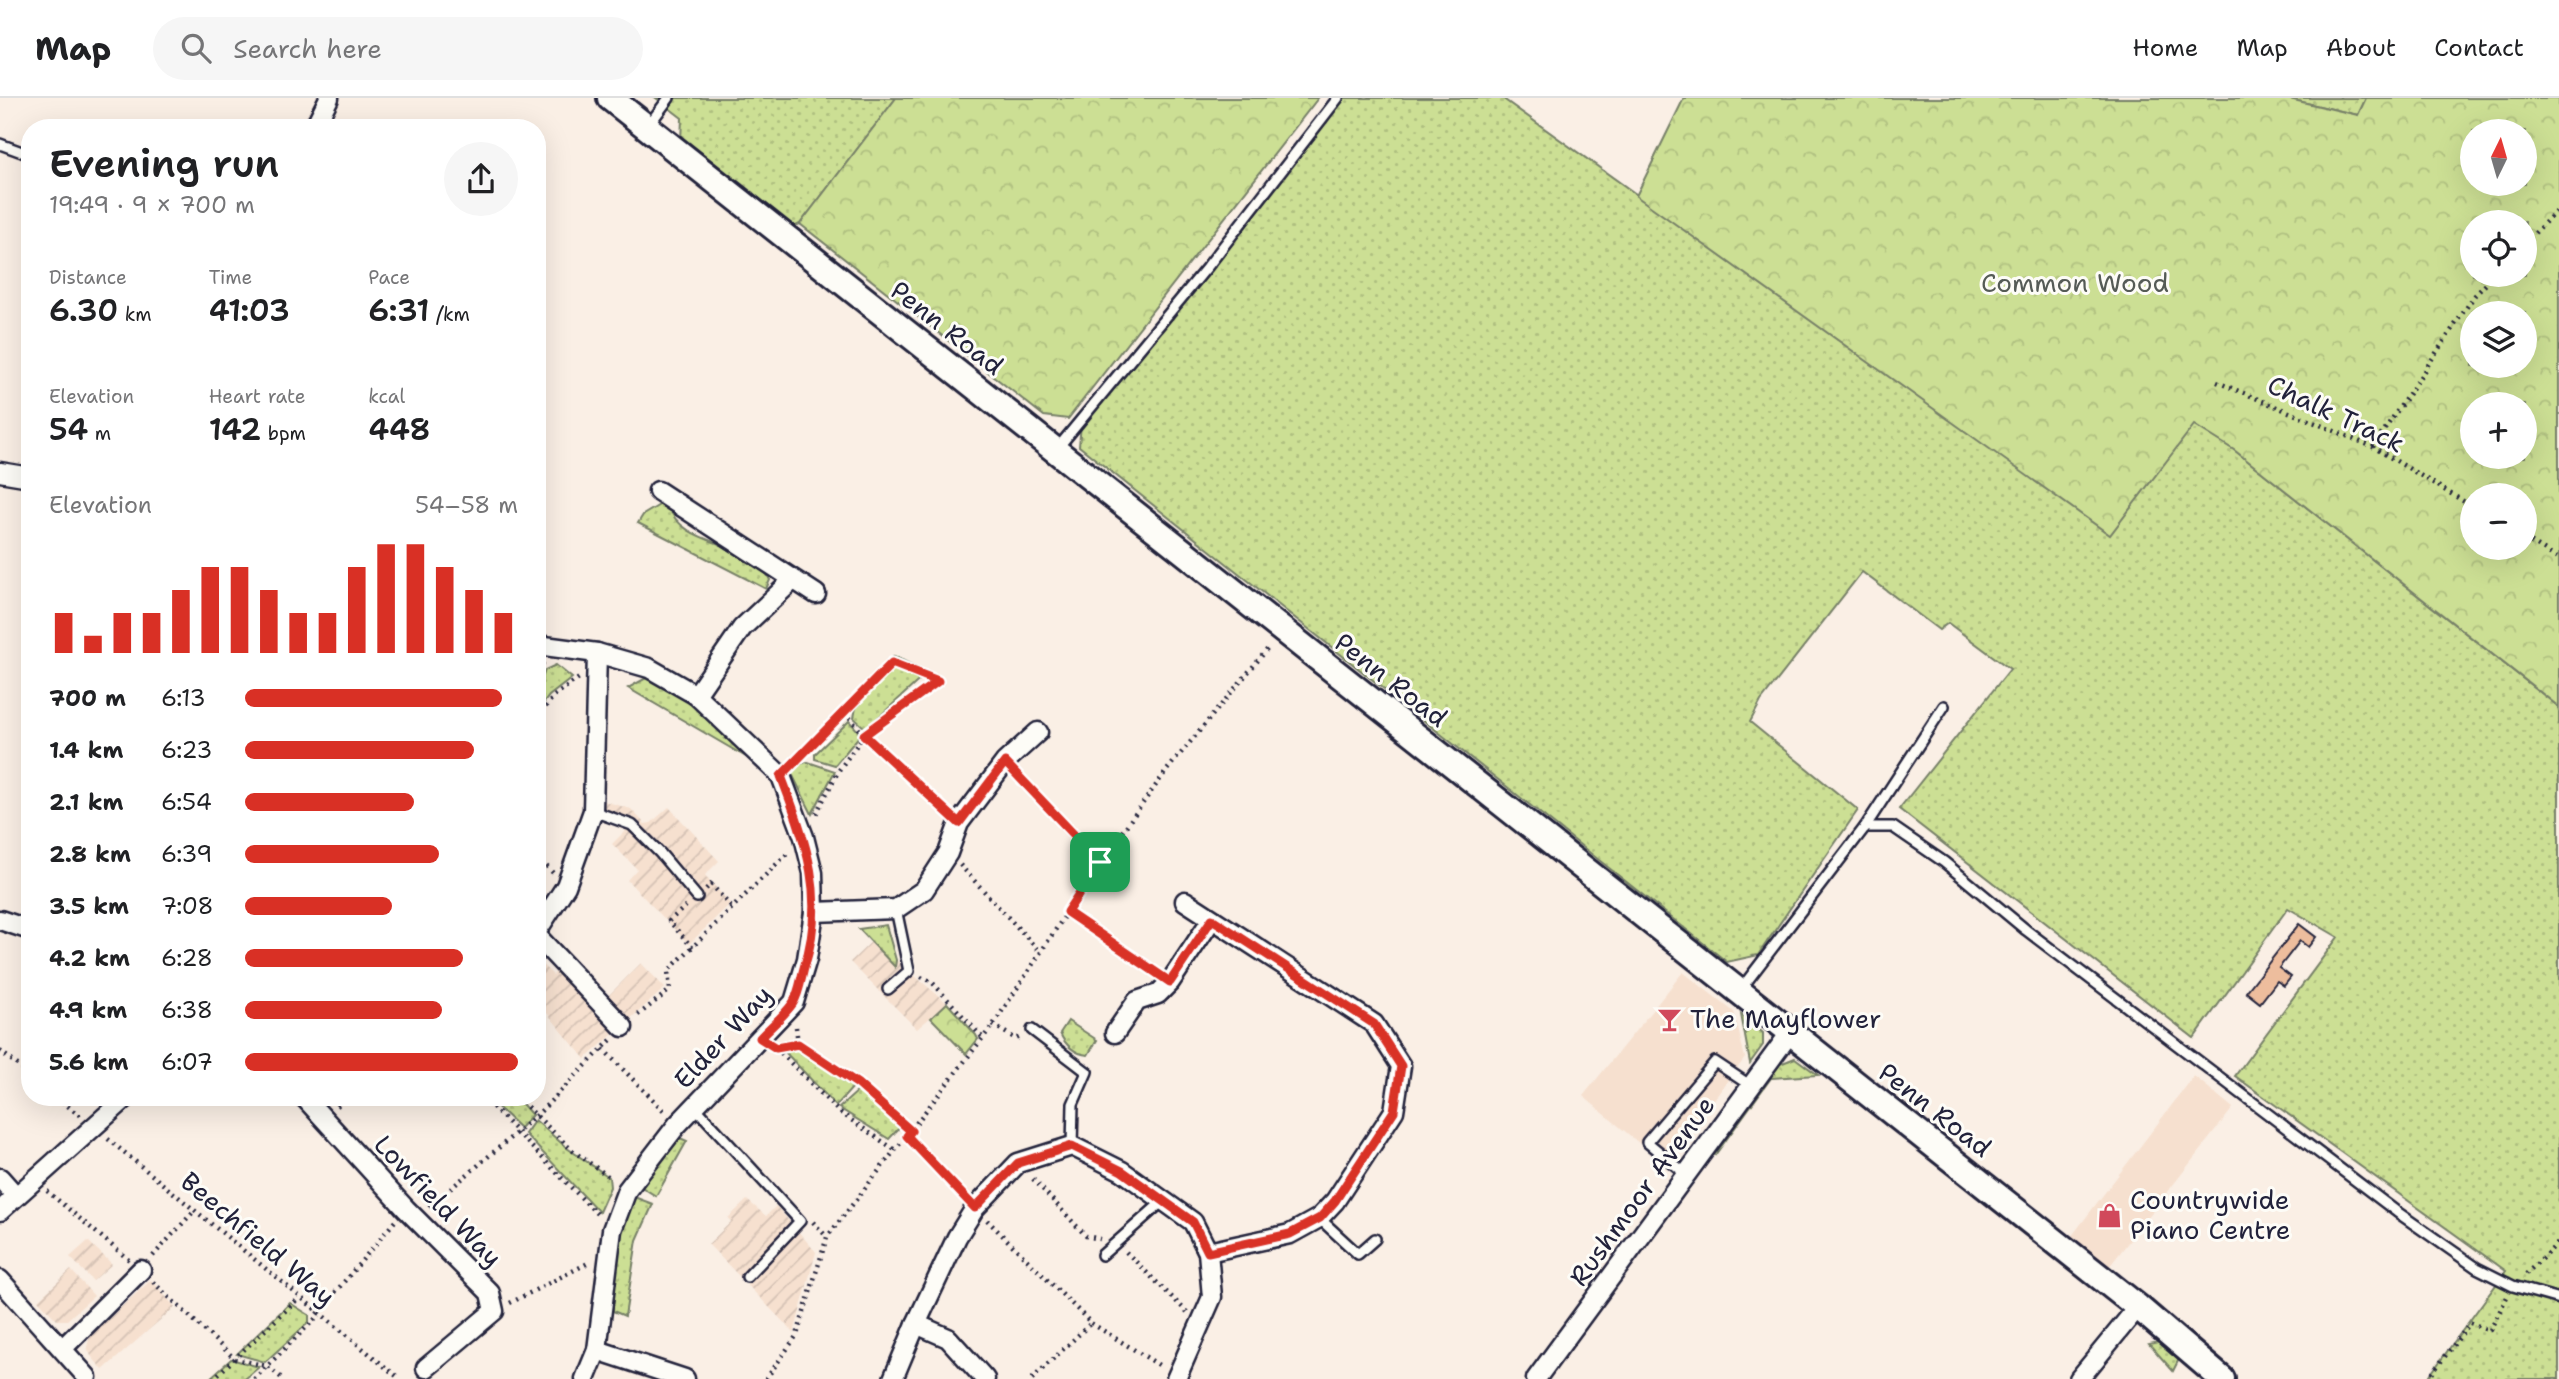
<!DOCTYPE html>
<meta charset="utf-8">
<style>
body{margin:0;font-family:"Shantell Sans",sans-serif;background:#f6f6f6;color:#202124;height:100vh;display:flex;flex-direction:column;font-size:26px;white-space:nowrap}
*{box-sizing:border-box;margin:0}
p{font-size:23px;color:#757577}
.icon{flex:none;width:38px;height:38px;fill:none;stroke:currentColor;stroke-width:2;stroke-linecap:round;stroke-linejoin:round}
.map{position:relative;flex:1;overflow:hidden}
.panel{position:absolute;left:21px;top:21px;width:525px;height:987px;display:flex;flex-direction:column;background:#fff;border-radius:28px;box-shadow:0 7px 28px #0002}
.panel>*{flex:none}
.needle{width:46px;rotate:5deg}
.buttons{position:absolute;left:2460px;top:21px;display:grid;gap:14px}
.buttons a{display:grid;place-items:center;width:77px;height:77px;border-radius:50%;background:#fff;box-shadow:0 7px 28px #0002;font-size:35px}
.pin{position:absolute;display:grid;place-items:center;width:60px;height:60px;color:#fff;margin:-30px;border-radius:14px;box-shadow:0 4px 10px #0006}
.round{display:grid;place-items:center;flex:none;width:74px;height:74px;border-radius:37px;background:#f6f6f6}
.summary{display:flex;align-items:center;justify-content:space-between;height:119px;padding:0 28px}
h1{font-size:38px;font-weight:600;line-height:52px}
.figures{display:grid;grid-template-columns:repeat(3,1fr);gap:10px;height:119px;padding:7px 28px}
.figures div{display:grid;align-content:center}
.figures b{font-size:30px;font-weight:600}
.figures small{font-size:19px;font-weight:400}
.figures p{font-size:19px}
.chart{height:196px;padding:14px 28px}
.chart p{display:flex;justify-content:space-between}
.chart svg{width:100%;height:126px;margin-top:7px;stroke:#d93025;stroke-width:6}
ul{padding:0 28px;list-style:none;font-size:23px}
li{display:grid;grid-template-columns:112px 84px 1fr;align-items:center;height:52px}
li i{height:18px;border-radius:9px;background:#d93025}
header{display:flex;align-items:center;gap:42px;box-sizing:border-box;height:98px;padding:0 35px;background:#fff;border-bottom:2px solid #e0e0e0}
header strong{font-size:33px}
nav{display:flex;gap:38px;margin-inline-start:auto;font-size:24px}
.search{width:490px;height:63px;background:#f6f6f6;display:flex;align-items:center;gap:18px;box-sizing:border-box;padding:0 24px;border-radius:38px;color:#757577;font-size:26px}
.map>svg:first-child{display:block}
</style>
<header>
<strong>Map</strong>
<div class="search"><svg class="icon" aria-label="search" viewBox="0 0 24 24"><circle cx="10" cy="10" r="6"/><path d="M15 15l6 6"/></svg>Search here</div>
<nav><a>Home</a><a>Map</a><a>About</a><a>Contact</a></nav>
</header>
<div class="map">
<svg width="2559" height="1281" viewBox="0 0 2559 1281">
<defs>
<pattern id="industrial-furrows" width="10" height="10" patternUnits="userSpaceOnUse" patternTransform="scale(1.75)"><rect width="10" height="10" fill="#f6e0cf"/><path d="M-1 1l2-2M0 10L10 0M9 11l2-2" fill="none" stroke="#d3c0b3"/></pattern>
<pattern id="grass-dots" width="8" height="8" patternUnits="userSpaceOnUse" patternTransform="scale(1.75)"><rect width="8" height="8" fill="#ccdf94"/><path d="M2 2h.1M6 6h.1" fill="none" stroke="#afbf80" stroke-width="1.8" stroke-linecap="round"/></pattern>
<pattern id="forest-crowns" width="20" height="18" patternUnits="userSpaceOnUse" patternTransform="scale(1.75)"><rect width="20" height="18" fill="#ccdf94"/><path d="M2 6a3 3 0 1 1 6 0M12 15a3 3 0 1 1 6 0" fill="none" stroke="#afbf80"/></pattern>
</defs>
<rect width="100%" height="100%" fill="#faefe5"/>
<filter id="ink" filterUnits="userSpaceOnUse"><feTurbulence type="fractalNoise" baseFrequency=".0143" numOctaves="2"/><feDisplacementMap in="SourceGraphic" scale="14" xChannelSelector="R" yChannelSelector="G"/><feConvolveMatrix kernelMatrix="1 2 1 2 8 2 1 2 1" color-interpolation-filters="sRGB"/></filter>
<g filter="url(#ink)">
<g fill="#f6e0cf">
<polygon points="1683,874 1734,914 1745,960 1665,1067 1583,998"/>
<polygon points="2194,978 2233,1010 2109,1169 2071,1139"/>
</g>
<g fill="url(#industrial-furrows)">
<polygon points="604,703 631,711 645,726 651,725 669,709 719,763 705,777 730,806 689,846 627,782 637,771 612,746 626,732 624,728 602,718"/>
<polygon points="871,844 894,868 896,862 947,905 917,931 850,864"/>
<polygon points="569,860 604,898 608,898 641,865 665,890 585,961 537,903 537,862 553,877"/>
<polygon points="747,1102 766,1118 776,1108 816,1154 794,1235 708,1146 731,1124 728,1120"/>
<polygon points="88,1143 112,1166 93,1183 70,1159"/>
<polygon points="71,1172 94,1198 67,1222 57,1222 38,1202"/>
<polygon points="151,1182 175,1209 103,1272 91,1258 87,1249 90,1238"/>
</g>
<g fill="url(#grass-dots)" stroke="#778068" stroke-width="2">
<polygon points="656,0 896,0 800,126 792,130 681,43 682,20"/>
<polygon points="1335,0 1502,0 2110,436 2194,326 2234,352 2559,609 2559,1281 2427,1281 2506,1173 2235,978 2338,839 2288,810 2194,940 1899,711 2010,571 1948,525 1939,532 1862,474 1761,603 1750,624 1858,712 1758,857 1727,864 1079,348 1081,326"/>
<polygon points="2285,0 2366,0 2358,17"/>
<path d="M661 406 668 407C683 452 750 439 770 482L766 491 638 425 643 417Z"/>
<polygon points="894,558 927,575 866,631 854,620 856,609"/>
<polygon points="556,567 572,580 549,598 537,614 537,595 545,572"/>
<polygon points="648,579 695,605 742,649 746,659 628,590"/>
<polygon points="849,623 861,636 835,667 815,661 815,656"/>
<polygon points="808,664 835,673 812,716 789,670 791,666"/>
<polygon points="886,827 896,862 895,869 859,831"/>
<polygon points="1741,916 1763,935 1763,947 1750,965"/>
<path d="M1068 923 1097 942 1088 957C1075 956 1065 947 1060 935Z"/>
<polygon points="787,948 795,948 854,988 836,1008 785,954"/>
<polygon points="1795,960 1818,977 1771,980 1715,1057 1711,1054 1775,968"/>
<polygon points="860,991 901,1028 889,1041 839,1010"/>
<polygon points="487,999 516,999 532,1017 520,1030"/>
<polygon points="535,1022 567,1050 609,1079 610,1089 599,1114 525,1036"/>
<polygon points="680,1040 687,1043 656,1098 640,1088"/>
<path d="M634 1099 653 1106 637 1142 625 1218 613 1213C614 1174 612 1133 634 1099Z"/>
<polygon points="290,1205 309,1217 309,1224 265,1264 237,1256"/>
<polygon points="2163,1243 2177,1255 2178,1263 2173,1273 2149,1246"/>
<polygon points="231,1261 259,1269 245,1281 209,1281"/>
</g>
<g fill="url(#forest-crowns)" stroke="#778068" stroke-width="2" fill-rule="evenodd">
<polygon points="896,0 1318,0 1068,321 1044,318 800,126"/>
<path d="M1684 0H2285L2358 17 2366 0H2559V609L2234 352 2194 327 2110 437 1636 98ZM2473 33H2525V86H2473ZM2473 124H2525V177H2473ZM2473 215H2525V268H2473ZM2473 306H2525V359H2473ZM2473 397H2525V450H2473Z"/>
<polygon points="947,905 976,937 978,941 966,956 931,920"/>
</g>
<polygon fill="#edbd9d" stroke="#22223b" stroke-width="2" points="2299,826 2316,839 2308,849 2300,843 2279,870 2291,879 2284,888 2277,883 2260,905 2246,894"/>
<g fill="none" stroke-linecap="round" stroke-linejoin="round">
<defs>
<g id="lane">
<polyline points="648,28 669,0"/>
<polyline points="0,46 30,57"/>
<polyline points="1056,352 1208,168 1338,0"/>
<polyline points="593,713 632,727 660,755 697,799"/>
<polyline points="1865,729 1944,608"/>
<polyline points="888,891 909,873 896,811"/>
<polyline points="1741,891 1865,729 1893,729 1944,764 2026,832 2397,1114 2477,1170 2513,1188 2559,1201"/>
<polyline points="1032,932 1087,974 1073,1006 1072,1048"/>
<polyline points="695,1009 800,1123 747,1179"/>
<polyline points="1686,1076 1647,1044 1715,964 1751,988"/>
<polyline points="1319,1120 1358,1156 1375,1141"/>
<polyline points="1102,1157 1163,1103"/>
</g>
<g id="street">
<polyline points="314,30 329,0"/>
<polyline points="0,374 30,379"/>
<polyline points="658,393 816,496"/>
<polyline points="537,547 597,555 649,570 696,597 781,678 804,739 813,775 814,814 807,861 794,904 677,1027 627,1092 612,1132 597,1252 585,1281"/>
<polyline points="696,597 742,530 793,482"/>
<polyline points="1185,803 1374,926 1401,968 1394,1013 1335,1103 1319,1120 1290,1136 1208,1154"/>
<polyline points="814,814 896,811 924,792 948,755 959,725 1005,664 1038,634"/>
<polyline points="0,822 30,832"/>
<polyline points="537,833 566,788 593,713 597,555"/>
<polyline points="537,838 623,929"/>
<polyline points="1115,935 1137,903 1158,896 1170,884 1212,821"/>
<polyline points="304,999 406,1111 490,1195 494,1213 426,1270"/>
<polyline points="0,1080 16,1098"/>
<polyline points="0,1113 127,999"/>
<polyline points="0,1182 87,1279"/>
<polyline points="63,1250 141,1172"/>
<polyline points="597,1252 685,1281"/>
<polyline points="893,1281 916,1226"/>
<polyline points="985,1281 948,1240 916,1226 957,1139 975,1110 1018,1065 1072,1048 1122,1073 1193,1124 1208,1154 1212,1199 1176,1281"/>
<polyline points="1536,1281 1790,935"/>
<polyline points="2079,1281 2138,1209"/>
</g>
<polyline id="secondary" points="610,0 2138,1209 2222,1281"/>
</defs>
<use href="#lane" stroke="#22223b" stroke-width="14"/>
<use href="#street" stroke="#22223b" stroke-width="23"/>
<use href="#secondary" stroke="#22223b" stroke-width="30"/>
<g stroke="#22223b" stroke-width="4.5" stroke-dasharray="2 5" stroke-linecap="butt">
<polyline points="2525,145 2559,110"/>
<polyline points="2217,284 2373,349 2473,409"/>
<polyline points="2373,349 2475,197 2495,177"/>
<polyline points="2525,441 2559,461"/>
<polyline points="537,587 543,564"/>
<polyline points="845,614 864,637 946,713"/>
<polyline points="537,620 554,598 579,580"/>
<polyline points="794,665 892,565 938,583 864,637 839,672 816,716"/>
<polyline points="1018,677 1100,764"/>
<polyline points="537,758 553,775"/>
<polyline points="960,767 1040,854"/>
<polyline points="706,791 711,786 733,811"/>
<polyline points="686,808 669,823 693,850"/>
<polyline points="1067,814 1156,875"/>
<polyline points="921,879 931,883 982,939"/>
<polyline points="638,917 670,892 668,873 789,754"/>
<polyline points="993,927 1016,941 1020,939"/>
<polyline points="796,929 798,946 858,986 911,1033"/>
<polyline points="778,949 798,946"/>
<polyline points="776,950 838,1013 895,1052"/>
<polyline points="603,951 666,1015"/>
<polyline points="0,953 30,977"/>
<polyline points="57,999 80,1018"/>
<polyline points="483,999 597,1116"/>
<polyline points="517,999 573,1053 612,1081"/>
<polyline points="337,1008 348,999"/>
<polyline points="907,1038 964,1099"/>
<polyline points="108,1041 400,1281"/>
<polyline points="1033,1081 1086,1138 1100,1141"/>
<polyline points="47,1093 129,1162"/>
<polyline points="429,1109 536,1018 611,942"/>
<polyline points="987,1122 1091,1225 1162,1269"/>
<polyline points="813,1124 827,1139"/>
<polyline points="1126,1154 1187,1214"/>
<polyline points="153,1158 195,1112"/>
<polyline points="2526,1176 2559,1144"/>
<polyline points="153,1184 235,1261 267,1268 283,1281"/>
<polyline points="510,1205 590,1164"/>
<polyline points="317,1216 395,1123"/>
<polyline points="213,1281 299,1200"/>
<polyline points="254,1281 319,1217"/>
<polyline points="766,1281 797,1237 827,1139 993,927 1100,764 1167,672 1270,548"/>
<polyline points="1032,1281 1091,1225"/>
<polyline points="2428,1281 2470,1225 2490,1232 2507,1199"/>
</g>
<use href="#lane" stroke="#fdfcf7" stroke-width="9"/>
<use href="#street" stroke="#fdfcf7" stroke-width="18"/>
<use href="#secondary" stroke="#fdfcf7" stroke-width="24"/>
</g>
</g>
<g fill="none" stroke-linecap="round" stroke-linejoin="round" filter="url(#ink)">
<defs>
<path id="route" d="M892 565 938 583 864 637 959 725 1005 664 1100 764 1067 814 1170 884 1212 821 1374 926 1401 968 1394 1013 1335 1103 1320 1120 1290 1136 1208 1154 1193 1124 1122 1073 1072 1048 1018 1065 975 1110 907 1038 911 1033 858 986 798 946 776 950 760 940C770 929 784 918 793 905 799 896 801 881 804 870 827 799 806 744 781 678Z"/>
</defs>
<use href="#route" stroke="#fff" stroke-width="14"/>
<use href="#route" stroke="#d93025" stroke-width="9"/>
</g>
<defs>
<symbol id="bar-bare" viewBox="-9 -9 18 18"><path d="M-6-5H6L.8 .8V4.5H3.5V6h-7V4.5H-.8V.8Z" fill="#d1495b" stroke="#fdfcf7" stroke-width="2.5" paint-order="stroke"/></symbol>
<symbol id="shop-bare" viewBox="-9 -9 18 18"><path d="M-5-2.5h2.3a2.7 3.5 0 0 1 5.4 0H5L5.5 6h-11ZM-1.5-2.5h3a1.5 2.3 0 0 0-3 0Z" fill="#d1495b" stroke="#fdfcf7" stroke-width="2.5" paint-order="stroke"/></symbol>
</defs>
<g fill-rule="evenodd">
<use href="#bar-bare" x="1652" y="904" width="35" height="35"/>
<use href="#shop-bare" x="2092" y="1100" width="35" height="35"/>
</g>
<g text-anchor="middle" stroke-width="6" stroke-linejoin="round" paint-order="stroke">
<g font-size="26" fill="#555b56" stroke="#fdfcf7">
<text x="2075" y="194">Common Wood</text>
</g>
<g font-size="26" fill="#22223b" stroke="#fdfcf7">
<text transform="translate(947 230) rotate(38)" y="9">Penn Road</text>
<text transform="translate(2336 316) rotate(25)" y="9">Chalk Track</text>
<text transform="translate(1391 582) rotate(38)" y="9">Penn Road</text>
<text transform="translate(723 939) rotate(-47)" y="9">Elder Way</text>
<text transform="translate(1935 1012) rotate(38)" y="9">Penn Road</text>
<text transform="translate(1642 1093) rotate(-54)" y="9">Rushmoor Avenue</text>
<text transform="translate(438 1103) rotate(46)" y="9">Lowfield Way</text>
<text transform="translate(258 1141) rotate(40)" y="9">Beechfield Way</text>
</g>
<g font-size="26" fill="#22223b" stroke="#fdfcf7" text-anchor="start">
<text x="1690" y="930">The Mayflower</text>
<text x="2130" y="1111">Countrywide<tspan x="2130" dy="30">Piano Centre</tspan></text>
</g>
</g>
</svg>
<div class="buttons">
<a><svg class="needle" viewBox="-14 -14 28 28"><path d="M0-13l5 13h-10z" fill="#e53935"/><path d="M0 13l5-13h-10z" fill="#757577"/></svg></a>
<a><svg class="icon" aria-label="locate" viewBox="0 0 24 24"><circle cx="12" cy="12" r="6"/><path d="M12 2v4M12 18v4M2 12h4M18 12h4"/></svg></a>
<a><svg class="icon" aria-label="layers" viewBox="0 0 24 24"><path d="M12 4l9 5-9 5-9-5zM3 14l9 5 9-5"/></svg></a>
<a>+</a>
<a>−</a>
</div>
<div class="pin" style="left:1100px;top:764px;background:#1e9e55"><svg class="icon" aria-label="arrive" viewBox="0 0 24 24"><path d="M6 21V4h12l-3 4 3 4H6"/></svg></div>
<section class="panel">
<div class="summary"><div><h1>Evening run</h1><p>19:49 · 9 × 700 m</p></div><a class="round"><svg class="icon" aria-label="share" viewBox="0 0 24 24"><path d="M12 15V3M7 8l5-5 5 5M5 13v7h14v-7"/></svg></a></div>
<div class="figures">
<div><p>Distance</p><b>6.30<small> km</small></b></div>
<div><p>Time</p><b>41:03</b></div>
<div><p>Pace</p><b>6:31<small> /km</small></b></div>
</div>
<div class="figures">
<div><p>Elevation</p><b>54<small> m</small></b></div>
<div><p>Heart rate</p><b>142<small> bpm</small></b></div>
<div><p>kcal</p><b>448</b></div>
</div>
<div class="chart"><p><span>Elevation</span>54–58 m</p>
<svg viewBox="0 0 160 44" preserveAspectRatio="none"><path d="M5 44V30M15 44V38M25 44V30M35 44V30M45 44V22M55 44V14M65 44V14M75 44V22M85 44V30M95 44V30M105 44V14M115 44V6M125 44V6M135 44V14M145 44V22M155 44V30"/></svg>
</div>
<ul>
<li><b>700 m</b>6:13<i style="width:94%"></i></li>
<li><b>1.4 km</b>6:23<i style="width:84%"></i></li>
<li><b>2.1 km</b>6:54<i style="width:62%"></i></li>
<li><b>2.8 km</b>6:39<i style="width:71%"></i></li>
<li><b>3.5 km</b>7:08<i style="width:54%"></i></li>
<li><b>4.2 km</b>6:28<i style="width:80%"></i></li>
<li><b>4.9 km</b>6:38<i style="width:72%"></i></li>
<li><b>5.6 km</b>6:07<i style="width:100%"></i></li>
</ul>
</section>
</div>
